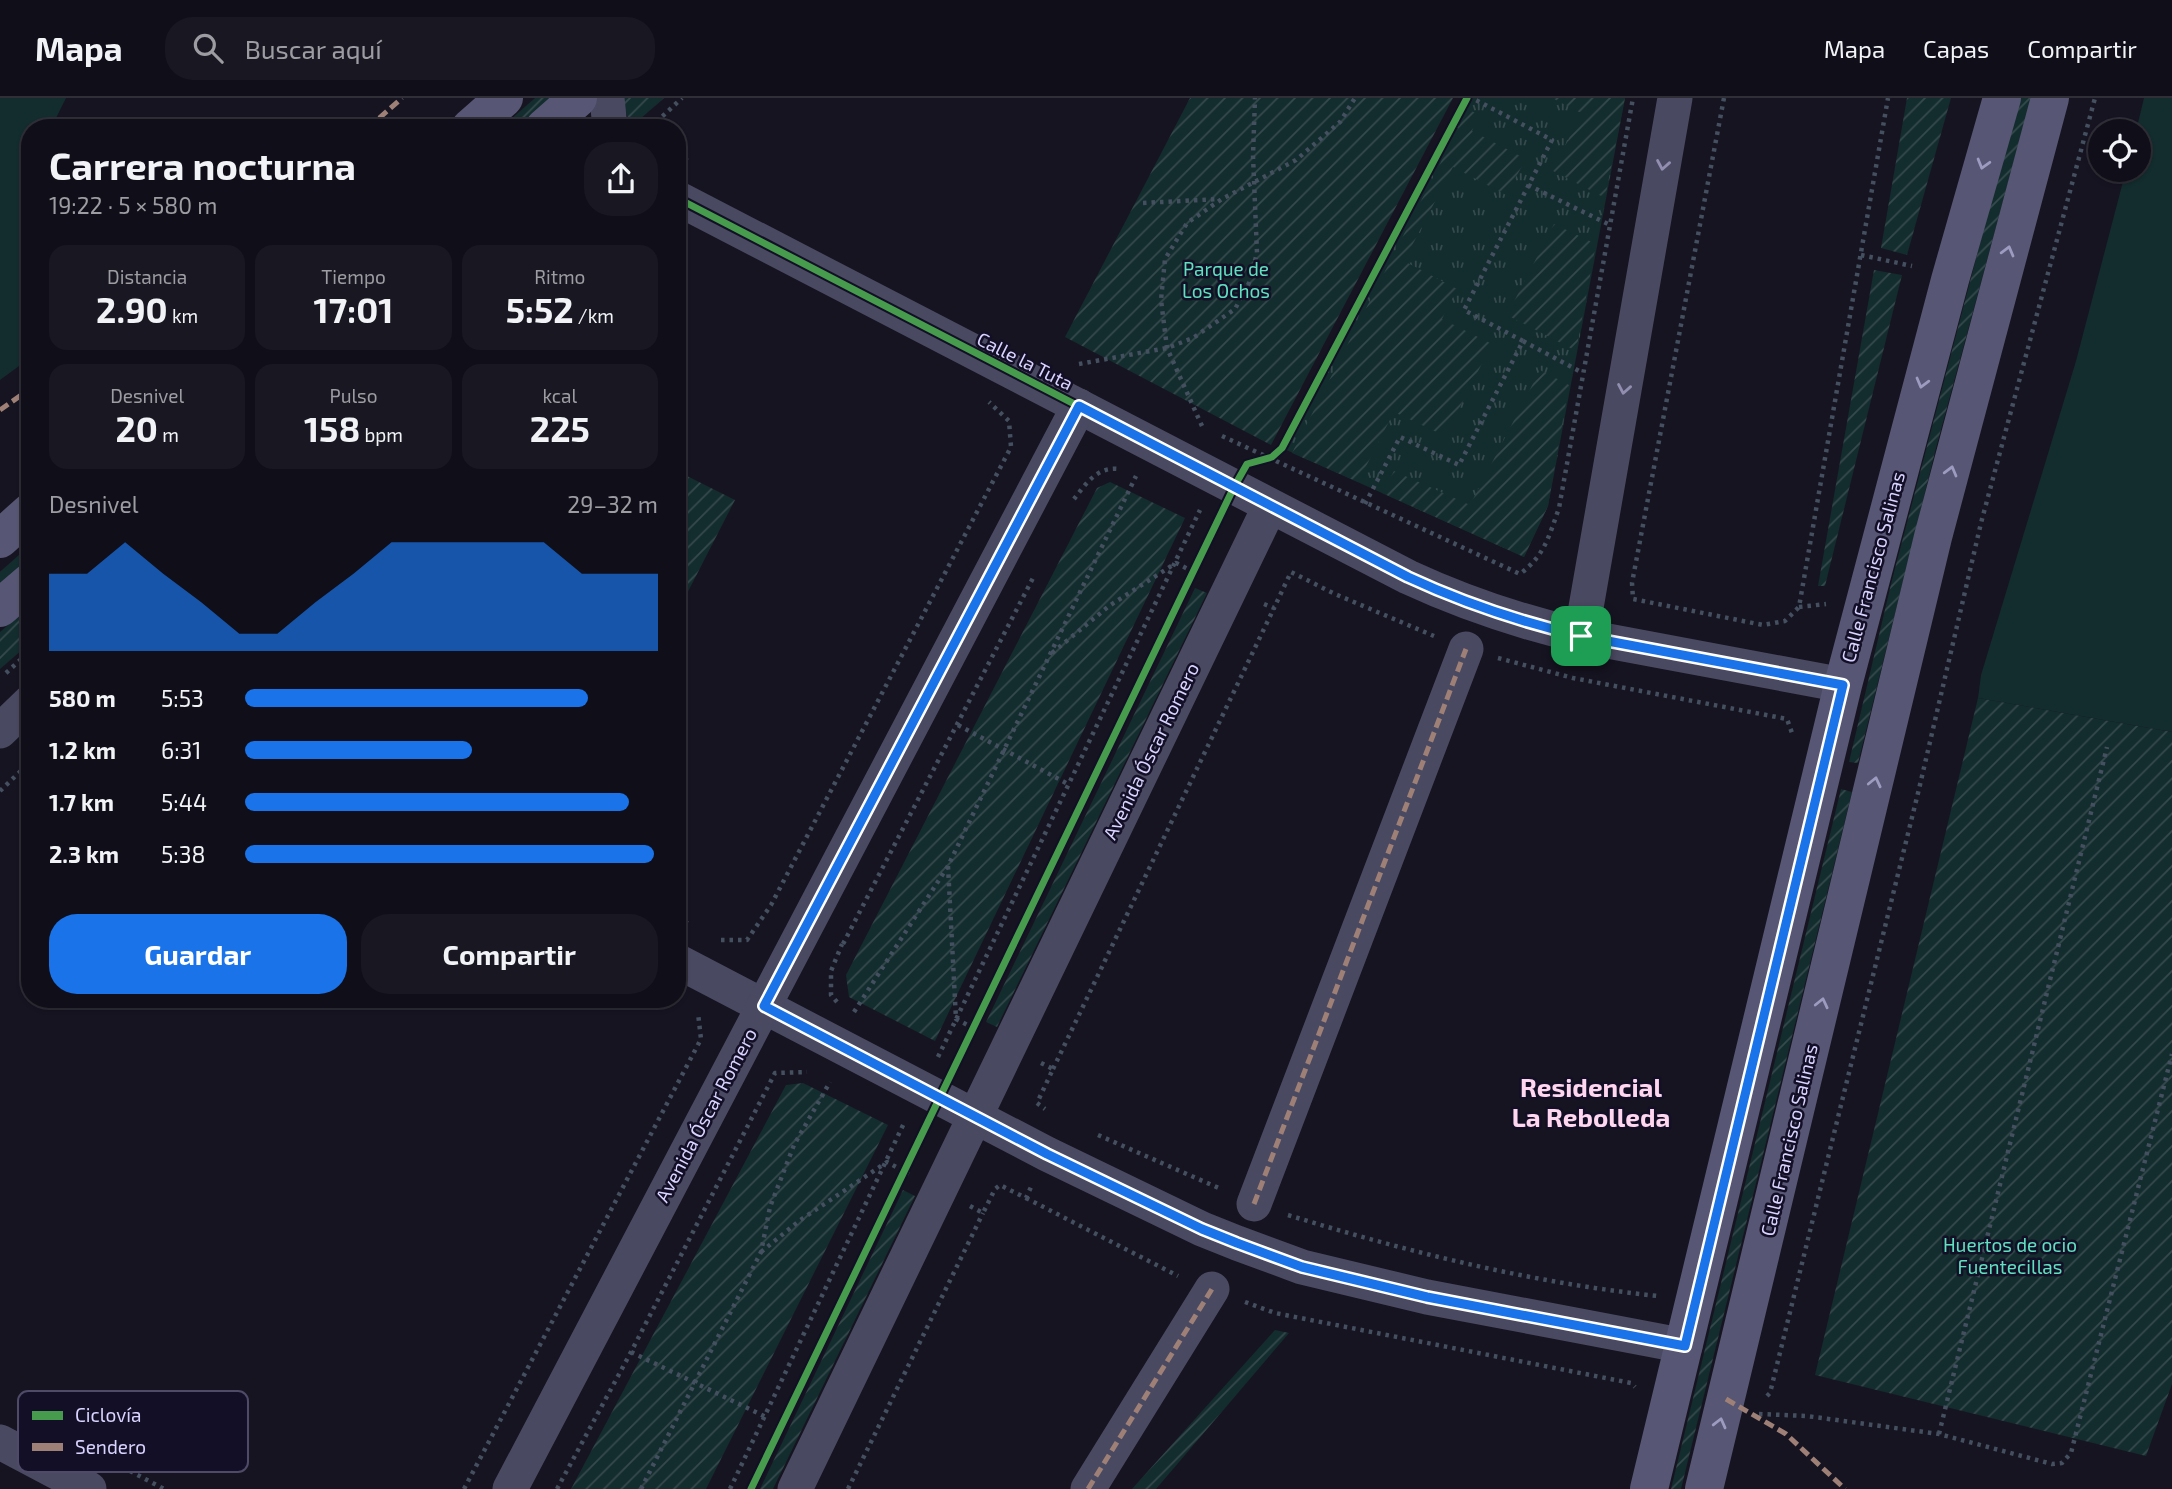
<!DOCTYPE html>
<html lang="es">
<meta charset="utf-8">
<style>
body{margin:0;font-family:"Exo 2",sans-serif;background:#191822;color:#f1f3f6;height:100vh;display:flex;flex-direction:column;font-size:26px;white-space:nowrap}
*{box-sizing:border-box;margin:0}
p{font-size:23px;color:#9c9ca2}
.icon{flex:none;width:38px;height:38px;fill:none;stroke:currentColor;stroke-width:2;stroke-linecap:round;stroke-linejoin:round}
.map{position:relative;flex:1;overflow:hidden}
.drawer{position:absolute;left:21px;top:21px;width:665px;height:889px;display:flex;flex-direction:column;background:#100f19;border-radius:28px;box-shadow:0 2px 5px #0004,0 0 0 2px #302f38}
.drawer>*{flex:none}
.buttons{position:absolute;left:2088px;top:21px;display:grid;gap:14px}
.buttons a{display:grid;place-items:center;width:63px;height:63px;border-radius:50%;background:#100f19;box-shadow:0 2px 5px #0004,0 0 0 2px #302f38;font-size:35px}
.pin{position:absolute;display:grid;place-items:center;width:60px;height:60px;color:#fff;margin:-30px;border-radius:14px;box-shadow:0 4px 10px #0006}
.round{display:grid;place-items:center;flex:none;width:74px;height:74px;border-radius:28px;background:#191822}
.overview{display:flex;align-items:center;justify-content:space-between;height:119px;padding:0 28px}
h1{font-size:38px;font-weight:700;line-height:52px}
.stats{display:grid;grid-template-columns:repeat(3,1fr);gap:10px;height:119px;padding:7px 28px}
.stats div{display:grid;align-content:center;border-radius:18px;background:#191822;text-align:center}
.stats b{font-size:35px;font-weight:700}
.stats small{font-size:19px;font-weight:400}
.stats p{font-size:19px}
.chart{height:196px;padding:14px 28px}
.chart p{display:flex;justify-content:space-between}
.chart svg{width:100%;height:126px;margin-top:7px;fill:#1a73e8;opacity:.7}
.cta{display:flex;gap:14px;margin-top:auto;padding:14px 28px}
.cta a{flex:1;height:80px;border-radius:28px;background:#1a73e8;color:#fff;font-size:28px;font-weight:700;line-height:80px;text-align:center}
.cta a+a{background:#191822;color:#f1f3f6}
ul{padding:0 28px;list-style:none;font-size:23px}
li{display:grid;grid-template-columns:112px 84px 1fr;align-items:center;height:52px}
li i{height:18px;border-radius:9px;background:#1a73e8}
header{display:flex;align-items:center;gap:42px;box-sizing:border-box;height:98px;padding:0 35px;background:#100f19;border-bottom:2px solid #302f38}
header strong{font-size:33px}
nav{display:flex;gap:38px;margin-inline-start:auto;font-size:24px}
.search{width:490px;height:63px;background:#191822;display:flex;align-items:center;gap:18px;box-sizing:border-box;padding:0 24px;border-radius:28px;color:#9c9ca2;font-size:26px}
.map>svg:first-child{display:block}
</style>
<header>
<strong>Mapa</strong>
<div class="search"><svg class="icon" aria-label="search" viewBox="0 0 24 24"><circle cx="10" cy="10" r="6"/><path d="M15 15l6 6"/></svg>Buscar aquí</div>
<nav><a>Mapa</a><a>Capas</a><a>Compartir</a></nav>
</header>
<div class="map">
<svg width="2172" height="1391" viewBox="0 0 2172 1391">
<defs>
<pattern id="park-tufts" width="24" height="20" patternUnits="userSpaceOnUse" patternTransform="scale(1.75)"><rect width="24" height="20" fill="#132c2d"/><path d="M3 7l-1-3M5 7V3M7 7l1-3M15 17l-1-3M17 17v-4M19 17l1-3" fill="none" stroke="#354a4c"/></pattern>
<pattern id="garden-furrows" width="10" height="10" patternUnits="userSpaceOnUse" patternTransform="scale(1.75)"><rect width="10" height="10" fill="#132c2d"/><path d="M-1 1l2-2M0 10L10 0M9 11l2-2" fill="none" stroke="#354a4c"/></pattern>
</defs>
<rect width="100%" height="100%" fill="#161421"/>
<g fill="#132c2d">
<polygon points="0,0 66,0 51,30 30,30 30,260 0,282"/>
<polygon points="2144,0 2172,0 2172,634 1978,600 1981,577 2076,263 2126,72 2138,72 2138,33 2136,33"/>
</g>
<polygon fill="url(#park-tufts)" points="1467,0 1625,0 1548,408 1524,459 1282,350"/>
<g fill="url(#garden-furrows)">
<polygon points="535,0 551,0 518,30 501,30"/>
<polygon points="621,0 664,0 631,29"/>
<polygon points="1190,0 1453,0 1271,347 1065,239"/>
<polygon points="1552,0 1625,0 1605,100 1553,73 1581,15"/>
<polygon points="1907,0 1951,0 1907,157 1881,150"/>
<polygon points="2018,0 2031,0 1936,350 1858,665 1849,664 1892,482"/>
<polygon points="1468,11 1479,17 1472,33 1526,61 1506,97 1453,69 1404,163 1457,191 1442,221 1492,246 1445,338 1394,314 1358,384 1292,355"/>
<polygon points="1554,126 1596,146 1576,253 1507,217"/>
<polygon points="1874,172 1902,177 1825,488 1818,488"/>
<polygon points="1540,272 1569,287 1548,408 1524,459 1382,395 1394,373 1470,407"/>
<polygon points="677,373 735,402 677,515 677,440 688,419 677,414"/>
<polygon points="1110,384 1185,420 935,943 849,899 846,877 1097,390"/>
<polygon points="30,447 30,460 0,487 0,474"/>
<polygon points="1195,490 1207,495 997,929 986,924"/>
<polygon points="30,508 30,545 0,571 0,534"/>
<polygon points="1978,600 2172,634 2172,1286 2146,1358 1815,1277"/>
<polygon points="1841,691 1852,694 1681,1391 1671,1391"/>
<polygon points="803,985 888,1027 706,1391 571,1391 786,987"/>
<polygon points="903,1092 915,1098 773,1391 760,1391"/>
<polygon points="1275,1232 1289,1235 1156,1391 1132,1391"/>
</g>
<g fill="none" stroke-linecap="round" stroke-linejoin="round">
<g stroke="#44505f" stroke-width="4.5" stroke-dasharray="3.5 5" stroke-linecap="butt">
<polyline points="1724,0 1632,485 1633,501 1763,527 1785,523 1799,509 1888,0"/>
<polyline points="650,30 682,0"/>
<polyline points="677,57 692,65"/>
<polyline points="1528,87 1610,127"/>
<polyline points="1143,105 1219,101"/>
<polyline points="1861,157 1912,168"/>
<polyline points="1523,243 1583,275"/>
<polyline points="1079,266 1167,250 1193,240 1235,211 1249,185 1257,155 1253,58 1255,0"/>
<polyline points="1202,328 1167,250 1161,202 1165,161 1187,125 1222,101 1296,62 1340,24 1355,0"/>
<path d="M1222 338 1520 476C1545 457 1549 438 1559 410L1633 0"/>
<path d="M1074 401C1085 387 1097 368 1119 371"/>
<polyline points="1365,406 1400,339 1459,367 1523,243 1464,212 1552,42 1472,0"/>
<polyline points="1264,506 1274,510 1291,474 1335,496 1434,538"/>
<polyline points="1799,509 1826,506"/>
<polyline points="1052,555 1109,508 1176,465 1198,476"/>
<polyline points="1498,560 1573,580 1787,621 1792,635"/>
<polyline points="6,575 30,553"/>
<polyline points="958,627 1068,686"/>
<polyline points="0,693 30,664"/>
<polyline points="948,768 956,921 977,932"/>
<polyline points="677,820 691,827"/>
<polyline points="721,842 747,842 771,807 1011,349 1009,323 989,304"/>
<polyline points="843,846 1033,480"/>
<polyline points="837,904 831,897 831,873 842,846"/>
<polyline points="854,914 948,768 1136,378"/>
<polyline points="938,959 1200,412"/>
<polyline points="1041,965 1053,971 1037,1005 1045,1011"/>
<polyline points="1053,971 1274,510"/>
<polyline points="1098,1037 1221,1091"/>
<polyline points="1026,1100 1178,1178"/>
<polyline points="970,1108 983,1115 995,1091 1000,1087 1026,1100 1031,1089"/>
<path d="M1288 1117C1408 1154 1532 1185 1658 1198"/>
<polyline points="761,1154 799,1123 887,1064 909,1076"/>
<polyline points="1245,1204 1275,1215 1631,1285 1635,1289"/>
<polyline points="631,1254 766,1319"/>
<polyline points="1767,1298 1770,1295 1919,691 1981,425 2095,0"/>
<polyline points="1759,1316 1807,1318 1939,1336 2052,1366 2062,1365 2071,1355 2172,956"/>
<polyline points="1939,1336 2107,649"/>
<polyline points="115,1365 164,1391"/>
<polyline points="464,1391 701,941 698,915"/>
<polyline points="557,1391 631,1254 775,975 807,974"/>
<polyline points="641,1391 761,1154 770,1109 794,1047 830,984"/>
<polyline points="730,1391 905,1023"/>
<polyline points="848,1391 983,1115"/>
</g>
<g stroke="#4a4962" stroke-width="35">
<polyline points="607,0 610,30"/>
<path d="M677 100 1408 479C1464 505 1521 524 1581 538L1843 587"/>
<polyline points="1581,538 1675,0"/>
<polyline points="0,633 30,604"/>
<polyline points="677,863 1047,1056 1202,1131 1237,1145 1302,1169 1427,1199 1685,1248"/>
<polyline points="1254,1106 1466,551"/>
<polyline points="0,1344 89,1391"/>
<polyline points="510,1391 1079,308"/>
<polyline points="795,1391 1270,408"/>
<polyline points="1088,1391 1212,1191"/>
</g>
<g stroke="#575674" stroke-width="38">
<polyline points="470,30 504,0"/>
<polyline points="544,30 578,0"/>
<polyline points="0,441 30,414"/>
<polyline points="0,510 30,484"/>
<polyline points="1649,1391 1843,587 1950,182 2002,0"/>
<polyline points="1704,1391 1933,439 2050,0"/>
</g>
<g stroke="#9e8076" stroke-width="5" stroke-dasharray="10 5" stroke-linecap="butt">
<polyline points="368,30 402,0"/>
<polyline points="0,312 30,291"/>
<polyline points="1254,1106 1466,551"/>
<polyline points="1726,1301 1786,1336 1845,1391"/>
<polyline points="1088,1391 1212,1191"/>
</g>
<defs>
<g id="cycleway">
<path d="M677 100 1408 479C1464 505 1521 524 1581 538L1843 587"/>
<polyline points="751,1391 1234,389 1247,366 1272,359 1282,350 1467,0"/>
</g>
</defs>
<use href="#cycleway" stroke="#130f26" stroke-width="11"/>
<use href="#cycleway" stroke="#469c4c" stroke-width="7"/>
</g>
<defs><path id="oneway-chevron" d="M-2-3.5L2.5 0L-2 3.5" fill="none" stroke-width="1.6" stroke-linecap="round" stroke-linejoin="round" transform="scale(1.75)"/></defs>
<g stroke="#9e9bc0">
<use href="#oneway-chevron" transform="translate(1983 66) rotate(106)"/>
<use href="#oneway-chevron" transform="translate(2008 153) rotate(-75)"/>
<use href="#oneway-chevron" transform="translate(1922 285) rotate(105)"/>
<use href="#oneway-chevron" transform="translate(1951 373) rotate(-75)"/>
<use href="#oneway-chevron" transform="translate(1875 684) rotate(-77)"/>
<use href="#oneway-chevron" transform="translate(1822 905) rotate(-77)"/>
<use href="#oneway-chevron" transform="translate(1720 1325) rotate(-76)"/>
</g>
<g stroke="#928eb0">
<use href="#oneway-chevron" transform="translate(1663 67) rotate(100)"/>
<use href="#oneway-chevron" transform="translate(1624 291) rotate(100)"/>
</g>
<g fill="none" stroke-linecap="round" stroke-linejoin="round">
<defs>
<path id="route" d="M1079 308 1408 479C1464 505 1521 524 1581 538L1843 587 1685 1248 1427 1199 1302 1169 1237 1145 1202 1131 1047 1056 764 908Z"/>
</defs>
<use href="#route" stroke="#fff" stroke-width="14"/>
<use href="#route" stroke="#1a73e8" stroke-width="9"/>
</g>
<g text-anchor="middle" stroke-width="5" stroke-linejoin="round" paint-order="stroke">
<g font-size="19" fill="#5fe0c0" stroke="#130f26">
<text x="1226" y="178">Parque de<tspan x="1226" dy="22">Los Ochos</tspan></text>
<text x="2010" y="1154">Huertos de ocio<tspan x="2010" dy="22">Fuentecillas</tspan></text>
</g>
<g font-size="19" fill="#d9d4ff" stroke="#130f26">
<text transform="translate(1025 263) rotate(27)" y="7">Calle la Tuta</text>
<text transform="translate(1873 469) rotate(-75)" y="7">Calle Francisco Salinas</text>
<text transform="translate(1151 653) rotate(-64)" y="7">Avenida Óscar Romero</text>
<text transform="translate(706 1017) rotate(-62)" y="7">Avenida Óscar Romero</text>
<text transform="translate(1789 1042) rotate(-77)" y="7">Calle Francisco Salinas</text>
</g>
<g font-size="26" font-weight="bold" fill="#ffd6f0" stroke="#130f26">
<text x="1591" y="999">Residencial<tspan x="1591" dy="30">La Rebolleda</tspan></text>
</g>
</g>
<rect x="18" y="1293" width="230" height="81" rx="10" fill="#130f26" stroke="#4e4a67" stroke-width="2"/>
<rect x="32" y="1313" width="31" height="9" fill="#469c4c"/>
<rect x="32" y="1345" width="31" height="8" fill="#9e8076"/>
<g font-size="19" fill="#d9d4ff">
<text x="75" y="1324">Ciclovía</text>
<text x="75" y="1356">Sendero</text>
</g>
</svg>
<div class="buttons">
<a><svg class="icon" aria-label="locate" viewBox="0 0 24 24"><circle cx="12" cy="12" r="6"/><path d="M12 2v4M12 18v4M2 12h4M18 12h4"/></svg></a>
</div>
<div class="pin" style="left:1581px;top:538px;background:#1e9e55"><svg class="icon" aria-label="arrive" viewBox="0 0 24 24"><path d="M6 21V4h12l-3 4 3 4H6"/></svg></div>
<section class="drawer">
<div class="overview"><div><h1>Carrera nocturna</h1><p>19:22 · 5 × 580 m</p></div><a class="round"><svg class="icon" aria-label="share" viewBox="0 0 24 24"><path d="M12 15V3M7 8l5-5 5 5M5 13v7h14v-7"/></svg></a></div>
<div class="stats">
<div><p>Distancia</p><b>2.90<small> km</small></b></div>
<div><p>Tiempo</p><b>17:01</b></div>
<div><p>Ritmo</p><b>5:52<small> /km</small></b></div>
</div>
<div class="stats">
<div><p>Desnivel</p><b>20<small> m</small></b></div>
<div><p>Pulso</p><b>158<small> bpm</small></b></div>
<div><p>kcal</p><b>225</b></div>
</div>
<div class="chart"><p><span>Desnivel</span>29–32 m</p>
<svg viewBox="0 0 160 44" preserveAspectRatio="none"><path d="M0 44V17L10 17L20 6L30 17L40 27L50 38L60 38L70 27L80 17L90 6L100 6L110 6L120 6L130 6L140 17L150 17L160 17V44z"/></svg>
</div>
<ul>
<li><b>580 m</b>5:53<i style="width:83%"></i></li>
<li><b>1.2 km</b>6:31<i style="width:55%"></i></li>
<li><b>1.7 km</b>5:44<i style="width:93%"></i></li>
<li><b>2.3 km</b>5:38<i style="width:99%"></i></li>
</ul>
<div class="cta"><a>Guardar</a><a>Compartir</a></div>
</section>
</div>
